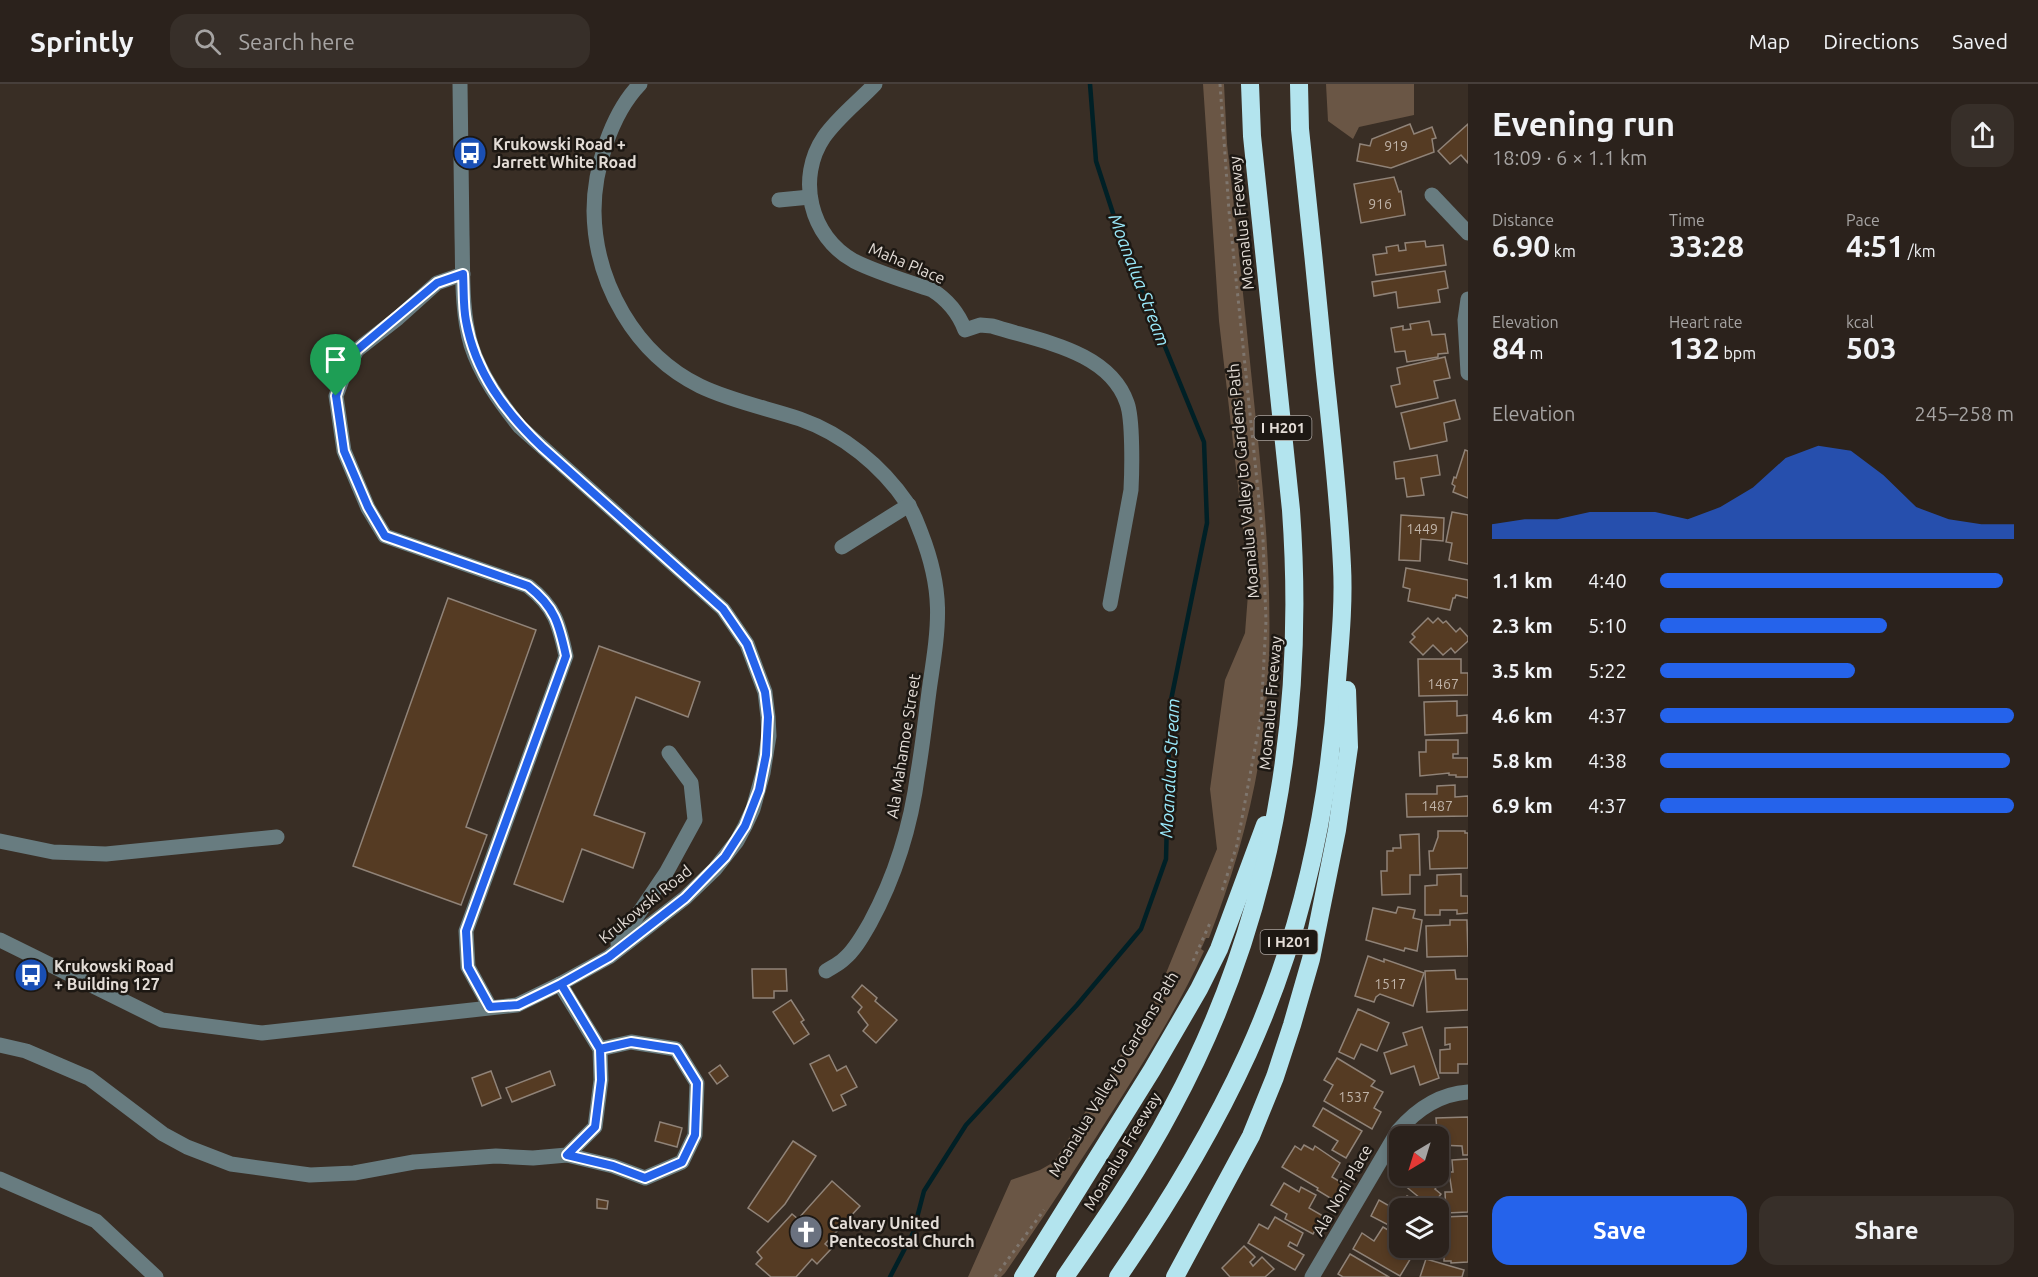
<!DOCTYPE html>
<meta charset="utf-8">
<style>
body{margin:0;font-family:Ubuntu,sans-serif;background:#372f29;color:#f1f3f6;height:100vh;display:flex;flex-direction:column;font-size:22px;white-space:nowrap}
*{box-sizing:border-box;margin:0}
p{font-size:20px;color:#a6a4a3}
.icon{flex:none;width:33px;height:33px;fill:none;stroke:currentColor;stroke-width:2;stroke-linecap:round;stroke-linejoin:round}
.map{position:relative;flex:1;overflow:hidden}
.sheet{display:flex;flex-direction:column;background:#2b221c;width:570px}
.sheet>*{flex:none}
.needle{width:39px;rotate:218deg}
.buttons{position:absolute;left:1389px;top:1042px;display:grid;gap:12px}
.buttons a{display:grid;place-items:center;width:60px;height:60px;border-radius:12px;background:#2b221c;box-shadow:0 3px 9px #0003,0 0 0 2px #473f3b;font-size:30px}
.pin{position:absolute;display:grid;place-items:center;width:51px;height:51px;color:#fff;margin:-62px -26px;border-radius:50% 50% 50% 0;rotate:-45deg;box-shadow:0 0 6px #0007}
.pin .icon{rotate:45deg}
.round{display:grid;place-items:center;flex:none;width:63px;height:63px;border-radius:18px;background:#372f29}
.head{display:flex;align-items:center;justify-content:space-between;height:102px;padding:0 24px}
h1{font-size:33px;font-weight:700;line-height:45px}
.metrics{display:grid;grid-template-columns:repeat(3,1fr);gap:9px;height:102px;padding:6px 24px}
.metrics div{display:grid;align-content:center}
.metrics b{font-size:30px;font-weight:700}
.metrics small{font-size:16px;font-weight:400}
.metrics p{font-size:16px}
.chart{height:168px;padding:12px 24px}
.chart p{display:flex;justify-content:space-between}
.chart svg{width:100%;height:108px;margin-top:6px;fill:#2563eb;opacity:.7}
.action{display:flex;gap:12px;margin-top:auto;padding:12px 24px}
.action a{flex:1;height:69px;border-radius:18px;background:#2563eb;color:#fff;font-size:24px;font-weight:700;line-height:69px;text-align:center}
.action a+a{background:#372f29;color:#f1f3f6}
ul{padding:0 24px;list-style:none;font-size:20px}
li{display:grid;grid-template-columns:96px 72px 1fr;align-items:center;height:45px}
li i{height:15px;border-radius:8px;background:#2563eb}
header{display:flex;align-items:center;gap:36px;box-sizing:border-box;height:84px;padding:0 30px;background:#2b221c;border-bottom:2px solid #473f3b}
header strong{font-size:28px}
nav{display:flex;gap:33px;margin-inline-start:auto;font-size:21px}
.search{width:420px;height:54px;background:#372f29;display:flex;align-items:center;gap:15px;box-sizing:border-box;padding:0 21px;border-radius:18px;color:#a6a4a3;font-size:22px}
main{display:flex;flex:1;min-height:0}
.map>svg:first-child{display:block}
</style>
<header>
<strong>Sprintly</strong>
<div class="search"><svg class="icon" aria-label="search" viewBox="0 0 24 24"><circle cx="10" cy="10" r="6"/><path d="M15 15l6 6"/></svg>Search here</div>
<nav><a>Map</a><a>Directions</a><a>Saved</a></nav>
</header>
<main>
<div class="map">
<svg width="1468" height="1193" viewBox="0 0 1468 1193">
<rect width="100%" height="100%" fill="#392e25"/>
<g fill="#6a5645">
<path d="M1203 0H1224L1227 60C1237 149 1246 238 1255 327 1267 441 1278 556 1260 671 1250 734 1232 795 1209 854H1206L1201 865 1204 867C1181 918 1151 966 1121 1014 1084 1073 1045 1131 1005 1189L1001 1193H968L1011 1096 1040 1086 1054 1078 1155 916 1217 765 1210 705 1225 596 1245 549 1249 497 1219 237Z"/>
<polygon points="1326,0 1414,0 1414,31 1359,43 1353,55 1328,37"/>
</g>
<g fill="none" stroke-linecap="round" stroke-linejoin="round">
<polyline stroke="#002026" stroke-width="4.5" points="890,1193 913,1149 924,1107 966,1041 1077,921 1141,845 1166,775 1170,621 1207,439 1204,358 1123,160 1096,77 1090,0"/>
</g>
<g fill="#553b23" stroke="#908378" stroke-width="1.5">
<polygon points="1410,40 1414,50 1432,43 1436,54 1432,55 1434,68 1391,84 1357,77 1360,60 1370,62 1372,55"/>
<polygon points="1468,40 1468,79 1461,71 1450,80 1438,67"/>
<polygon points="1394,93 1399,108 1401,107 1405,131 1361,139 1354,100"/>
<polygon points="1425,157 1426,163 1443,161 1446,181 1376,191 1373,171 1387,169 1386,163 1398,161 1399,167 1406,166 1405,159"/>
<polygon points="1445,187 1448,204 1438,206 1440,218 1398,224 1396,208 1374,212 1372,198"/>
<polygon points="1429,237 1432,251 1445,250 1448,269 1438,270 1438,273 1407,278 1405,267 1395,268 1391,244 1403,242 1403,246 1411,245 1410,240"/>
<polygon points="1445,273 1450,294 1434,297 1438,314 1396,323 1391,302 1400,300 1397,284"/>
<polygon points="1455,316 1460,335 1444,339 1447,357 1410,365 1401,329"/>
<polygon points="1465,366 1468,367 1468,414 1453,408 1455,402 1452,400 1454,393 1456,394"/>
<polygon points="1437,371 1440,391 1421,394 1424,411 1407,413 1404,394 1396,395 1394,378"/>
<polygon points="1452,428 1468,431 1468,480 1449,476 1452,459 1446,458"/>
<polygon points="1401,431 1444,434 1443,457 1421,455 1420,477 1399,476"/>
<polygon points="1406,484 1468,496 1468,514 1456,511 1455,514 1453,514 1450,526 1408,517 1410,505 1403,503"/>
<polygon points="448,514 536,546 466,743 487,751 461,821 353,782"/>
<polygon points="1428,534 1433,539 1438,534 1443,539 1446,537 1456,548 1460,544 1468,553 1468,557 1455,569 1451,564 1443,571 1433,561 1423,571 1410,558 1415,553 1412,550"/>
<polygon points="599,562 700,598 688,633 636,613 594,731 645,749 633,784 582,765 563,818 514,800"/>
<polygon points="1418,575 1461,575 1461,589 1468,589 1468,611 1419,612"/>
<polygon points="1457,617 1457,632 1467,631 1467,649 1425,651 1424,618"/>
<polygon points="1426,656 1458,656 1458,670 1453,670 1453,674 1468,674 1468,693 1456,693 1456,691 1449,691 1449,689 1420,692 1419,668 1426,668"/>
<polygon points="1455,701 1455,713 1468,712 1468,732 1407,733 1406,710 1437,710 1437,702"/>
<polygon points="1438,747 1465,747 1465,749 1468,749 1468,784 1430,785 1429,767 1433,767 1438,753"/>
<polygon points="1419,750 1420,791 1410,791 1410,810 1382,811 1381,787 1387,787 1387,767 1393,767 1393,764 1401,764 1400,751"/>
<polygon points="1461,790 1461,812 1468,812 1468,829 1457,830 1457,826 1440,826 1440,831 1425,831 1425,802 1437,801 1437,791"/>
<polygon points="1398,823 1415,826 1413,834 1422,836 1417,867 1405,864 1404,867 1366,856 1373,824 1396,829"/>
<polygon points="1450,836 1467,836 1468,872 1427,873 1426,842 1450,841"/>
<polygon points="1368,872 1384,878 1384,875 1424,889 1413,922 1380,910 1376,913 1374,918 1355,912"/>
<polygon points="752,885 786,885 787,907 774,907 774,914 753,914"/>
<polygon points="1455,886 1456,895 1468,895 1468,926 1427,928 1425,887"/>
<polygon points="862,901 877,914 875,917 897,936 876,959 863,947 868,941 858,928 862,923 852,913"/>
<polygon points="791,916 804,936 801,938 809,950 794,960 773,928"/>
<polygon points="1358,925 1389,939 1377,967 1361,960 1354,975 1339,968"/>
<polygon points="1422,943 1439,994 1420,1001 1414,982 1391,990 1384,969 1407,961 1403,949"/>
<polygon points="1468,943 1468,980 1458,980 1458,989 1440,989 1440,966 1450,965 1450,960 1445,961 1445,944"/>
<polygon points="829,971 837,987 846,982 857,1003 841,1011 846,1021 833,1027 810,980"/>
<polygon points="1337,974 1375,997 1371,1002 1383,1008 1374,1024 1381,1028 1372,1045 1324,1017 1333,1001 1324,996"/>
<polygon points="720,981 728,992 717,1000 709,989"/>
<polygon points="491,987 501,1014 482,1022 472,994"/>
<polygon points="550,987 555,1001 512,1018 506,1004"/>
<polygon points="1323,1024 1362,1047 1346,1074 1332,1066 1338,1057 1313,1042"/>
<polygon points="1468,1033 1468,1071 1463,1071 1462,1062 1438,1061 1436,1034"/>
<polygon points="660,1038 682,1044 677,1063 655,1057"/>
<polygon points="793,1057 816,1072 785,1120 768,1138 748,1124"/>
<polygon points="1304,1061 1313,1066 1315,1062 1340,1079 1332,1093 1344,1100 1335,1117 1317,1106 1318,1104 1282,1083 1295,1062 1301,1066"/>
<polygon points="1438,1070 1447,1077 1440,1085 1445,1088 1440,1094 1442,1095 1435,1105 1441,1110 1431,1123 1393,1092 1400,1084 1400,1092 1438,1092"/>
<polygon points="1468,1075 1468,1128 1446,1129 1445,1108 1452,1108 1449,1088 1453,1088 1452,1076"/>
<polygon points="832,1097 860,1122 825,1160 831,1165 817,1180 812,1175 796,1193 771,1193 756,1180 762,1174 757,1168 792,1130 798,1135"/>
<polygon points="1284,1099 1299,1108 1301,1103 1316,1111 1309,1124 1323,1132 1313,1150 1285,1135 1287,1130 1271,1121"/>
<polygon points="1407,1112 1421,1119 1419,1122 1424,1125 1400,1125 1400,1147 1371,1132 1379,1116 1398,1127"/>
<polygon points="597,1115 608,1117 607,1125 597,1124"/>
<polygon points="1468,1132 1468,1178 1451,1179 1451,1177 1444,1177 1444,1171 1431,1172 1431,1164 1438,1164 1438,1155 1444,1155 1443,1133"/>
<polygon points="1275,1133 1303,1149 1297,1162 1290,1158 1288,1162 1304,1171 1295,1186 1248,1159 1259,1140 1268,1145"/>
<polygon points="1383,1143 1400,1153 1400,1164 1417,1164 1400,1192 1353,1165 1362,1149 1374,1157"/>
<polygon points="1244,1162 1255,1173 1250,1178 1253,1182 1262,1173 1274,1185 1265,1193 1230,1193 1222,1184"/>
<polygon points="1350,1170 1389,1193 1343,1193 1338,1190"/>
<polygon points="1426,1175 1464,1186 1462,1193 1420,1193"/>
</g>
<g fill="none" stroke-linecap="round" stroke-linejoin="round">
<g stroke="#7f766e" stroke-width="3" stroke-dasharray="3 4.5" stroke-linecap="butt">
<polyline points="1220,0 1229,127 1263,455 1266,537 1261,632 1237,761 1221,810"/>
<polyline points="1193,877 1210,839"/>
<polyline points="995,1193 1044,1126"/>
</g>
<g stroke="#687c80" stroke-width="15">
<path d="M640 0C611 30 594 85 594 127 595 199 635 270 700 302 731 317 767 324 800 335 843 350 882 382 907 419 913 427 917 439 921 449 944 508 939 540 930 600 926 629 923 659 918 688 911 742 896 791 870 839 863 851 855 866 844 875 839 880 832 883 826 887"/>
<path d="M875 0C859 17 838 33 824 53 796 94 810 153 854 177 878 189 906 197 932 206 948 216 958 228 965 246L980 241 992 242C1038 257 1109 266 1127 319 1133 335 1132 387 1131 406L1110 520"/>
<polyline points="1432,111 1468,149"/>
<polyline points="779,116 810,113"/>
<path d="M463 190 437 199 398 234 357 266 343 293 336 312 344 367 368 424 385 452 528 502C555 523 559 540 566 572L466 847 468 883 490 923"/>
<polyline points="1468,215 1465,236 1468,289"/>
<polyline points="842,463 909,421"/>
<polyline points="0,757 53,768 106,770 277,753"/>
<path d="M0 856 162 936 262 949 517 921 560 900 609 873 685 814 715 785 737 757 745 742 753 725 763 689 769 652 768 633 765 608 747 560 723 525 520 343C500 318 481 292 471 261 461 226 463 187 462 151 461 101 461 50 460 0"/>
<polyline points="618,860 666,789 695,736 691,699 669,669"/>
<polyline points="0,961 26,967 89,994 163,1050 187,1063 231,1080 310,1091 354,1089 414,1078 496,1072 533,1074 567,1071 595,1043 601,996 600,965 560,900"/>
<polyline points="567,1071 613,1082 645,1094 682,1078 695,1051 697,999 676,965 631,958 600,965"/>
<polyline points="0,1095 96,1137 156,1193"/>
<path d="M1312 1193 1398 1047C1416 1026 1439 1010 1468 1008"/>
</g>
<g stroke="#b3e4ee" stroke-width="18">
<polyline points="1023,1193 1152,986 1199,905 1219,865 1265,741"/>
<path d="M1065 1193C1103 1138 1141 1083 1172 1024 1273 837 1306 636 1291 426L1252 52 1250 0"/>
<path d="M1118 1193C1167 1122 1212 1048 1248 969 1301 852 1329 724 1337 597 1340 559 1344 520 1342 482 1339 418 1332 354 1325 290 1317 208 1309 127 1300 45L1299 0"/>
<polyline points="1175,1193 1251,1052 1275,993 1292,941 1311,875 1337,746 1349,663 1347,606"/>
</g>
</g>
<g fill="none" stroke-linecap="round" stroke-linejoin="round">
<defs>
<path id="route" d="M336 312 344 367 368 423 385 452 528 502C555 523 559 540 566 572L466 847 468 883 490 923 518 921 561 900 600 965 601 996 595 1043 567 1071 613 1082 645 1094 682 1078 695 1051 697 999 676 965 631 958 600 965 561 900 609 873 685 814 725 773 745 742 759 706 766 671 768 633 765 608 747 560 723 525 542 363C505 328 475 288 466 237 463 222 464 206 463 190L437 199 357 266 342 293 336 312"/>
</defs>
<use href="#route" stroke="#fff" stroke-width="12"/>
<use href="#route" stroke="#2563eb" stroke-width="8"/>
</g>
<defs>
<symbol id="bus-disc" viewBox="-11 -11 22 22"><circle r="9.5" fill="#1a4fb4" stroke="#1d1813"/><path d="M-5-6H5V4H4V6H2V4H-2V6H-4V4H-5ZM-3.5-4V0h7V-4ZM-3.5 1.2v1.5H-2V1.2ZM2 1.2v1.5H3.5V1.2Z" fill="#fff"/></symbol>
<symbol id="church-disc" viewBox="-11 -11 22 22"><circle r="9.5" fill="#6b7280" stroke="#1d1813"/><path d="M-1.2-6h2.4v3.5h3.3v2.4h-3.3V6h-2.4V-.1h-3.3v-2.4h3.3Z" fill="#fff"/></symbol>
</defs>
<g fill-rule="evenodd">
<use href="#bus-disc" x="451" y="50" width="38" height="38"/>
<use href="#bus-disc" x="12" y="872" width="38" height="38"/>
<use href="#church-disc" x="787" y="1129" width="38" height="38"/>
</g>
<g text-anchor="middle" stroke-width="5" stroke-linejoin="round" paint-order="stroke">
<g font-size="14" fill="#c0b4a9">
<text x="1396" y="67">919</text>
<text x="1380" y="125">916</text>
<text x="1422" y="450">1449</text>
<text x="1443" y="605">1467</text>
<text x="1437" y="727">1487</text>
<text x="1390" y="905">1517</text>
<text x="1354" y="1018">1537</text>
</g>
<g fill="#1d1813" stroke="#a8a19c" stroke-width="1.5">
<rect x="1254.5" y="332" width="57" height="24" rx="4.5"/>
<rect x="1260.5" y="846" width="57" height="24" rx="4.5"/>
</g>
<g font-size="15" font-weight="bold" fill="#e3dcd6">
<text x="1283" y="349">I H201</text>
<text x="1289" y="863">I H201</text>
</g>
<g font-size="16" font-weight="bold" fill="#e3dcd6" stroke="#1d1813" text-anchor="start">
<text x="493" y="66">Krukowski Road +<tspan x="493" dy="18">Jarrett White Road</tspan></text>
<text x="54" y="888">Krukowski Road<tspan x="54" dy="18">+ Building 127</tspan></text>
<text x="829" y="1145">Calvary United<tspan x="829" dy="18">Pentecostal Church</tspan></text>
</g>
<g font-size="16" fill="#e3dcd6" stroke="#1d1813">
<text transform="translate(1241 139) rotate(-96)" y="6">Moanalua Freeway</text>
<text transform="translate(907 179) rotate(23)" y="6">Maha Place</text>
<text transform="translate(1243 397) rotate(-95)" y="6">Moanalua Valley to Gardens Path</text>
<text transform="translate(1270 619) rotate(-85)" y="6">Moanalua Freeway</text>
<text transform="translate(903 662) rotate(-81)" y="6">Ala Mahamoe Street</text>
<text transform="translate(645 820) rotate(-39)" y="6">Krukowski Road</text>
<text transform="translate(1113 990) rotate(-59)" y="6">Moanalua Valley to Gardens Path</text>
<text transform="translate(1122 1067) rotate(-59)" y="6">Moanalua Freeway</text>
<text transform="translate(1342 1106) rotate(-60)" y="6">Ala Noni Place</text>
</g>
<g font-size="18" font-style="italic" fill="#9bebfd" stroke="#1d1813">
<text transform="translate(1139 196) rotate(69)" y="6">Moanalua Stream</text>
<text transform="translate(1170 684) rotate(-87)" y="6">Moanalua Stream</text>
</g>
</g>
</svg>
<div class="buttons">
<a><svg class="needle" viewBox="-14 -14 28 28"><path d="M0-13l5 13h-10z" fill="#e53935"/><path d="M0 13l5-13h-10z" fill="#a6a4a3"/></svg></a>
<a><svg class="icon" aria-label="layers" viewBox="0 0 24 24"><path d="M12 4l9 5-9 5-9-5zM3 14l9 5 9-5"/></svg></a>
</div>
<div class="pin" style="left:336px;top:312px;background:#1e9e55"><svg class="icon" aria-label="arrive" viewBox="0 0 24 24"><path d="M6 21V4h12l-3 4 3 4H6"/></svg></div>
</div>
<section class="sheet">
<div class="head"><div><h1>Evening run</h1><p>18:09 · 6 × 1.1 km</p></div><a class="round"><svg class="icon" aria-label="share" viewBox="0 0 24 24"><path d="M12 15V3M7 8l5-5 5 5M5 13v7h14v-7"/></svg></a></div>
<div class="metrics">
<div><p>Distance</p><b>6.90<small> km</small></b></div>
<div><p>Time</p><b>33:28</b></div>
<div><p>Pace</p><b>4:51<small> /km</small></b></div>
</div>
<div class="metrics">
<div><p>Elevation</p><b>84<small> m</small></b></div>
<div><p>Heart rate</p><b>132<small> bpm</small></b></div>
<div><p>kcal</p><b>503</b></div>
</div>
<div class="chart"><p><span>Elevation</span>245–258 m</p>
<svg viewBox="0 0 160 44" preserveAspectRatio="none"><path d="M0 44V38L10 36L20 36L30 33L40 33L50 33L60 36L70 31L80 23L90 11L100 6L110 8L120 18L130 31L140 36L150 38L160 38V44z"/></svg>
</div>
<ul>
<li><b>1.1 km</b>4:40<i style="width:97%"></i></li>
<li><b>2.3 km</b>5:10<i style="width:64%"></i></li>
<li><b>3.5 km</b>5:22<i style="width:55%"></i></li>
<li><b>4.6 km</b>4:37<i style="width:100%"></i></li>
<li><b>5.8 km</b>4:38<i style="width:99%"></i></li>
<li><b>6.9 km</b>4:37<i style="width:100%"></i></li>
</ul>
<div class="action"><a>Save</a><a>Share</a></div>
</section>
</main>
